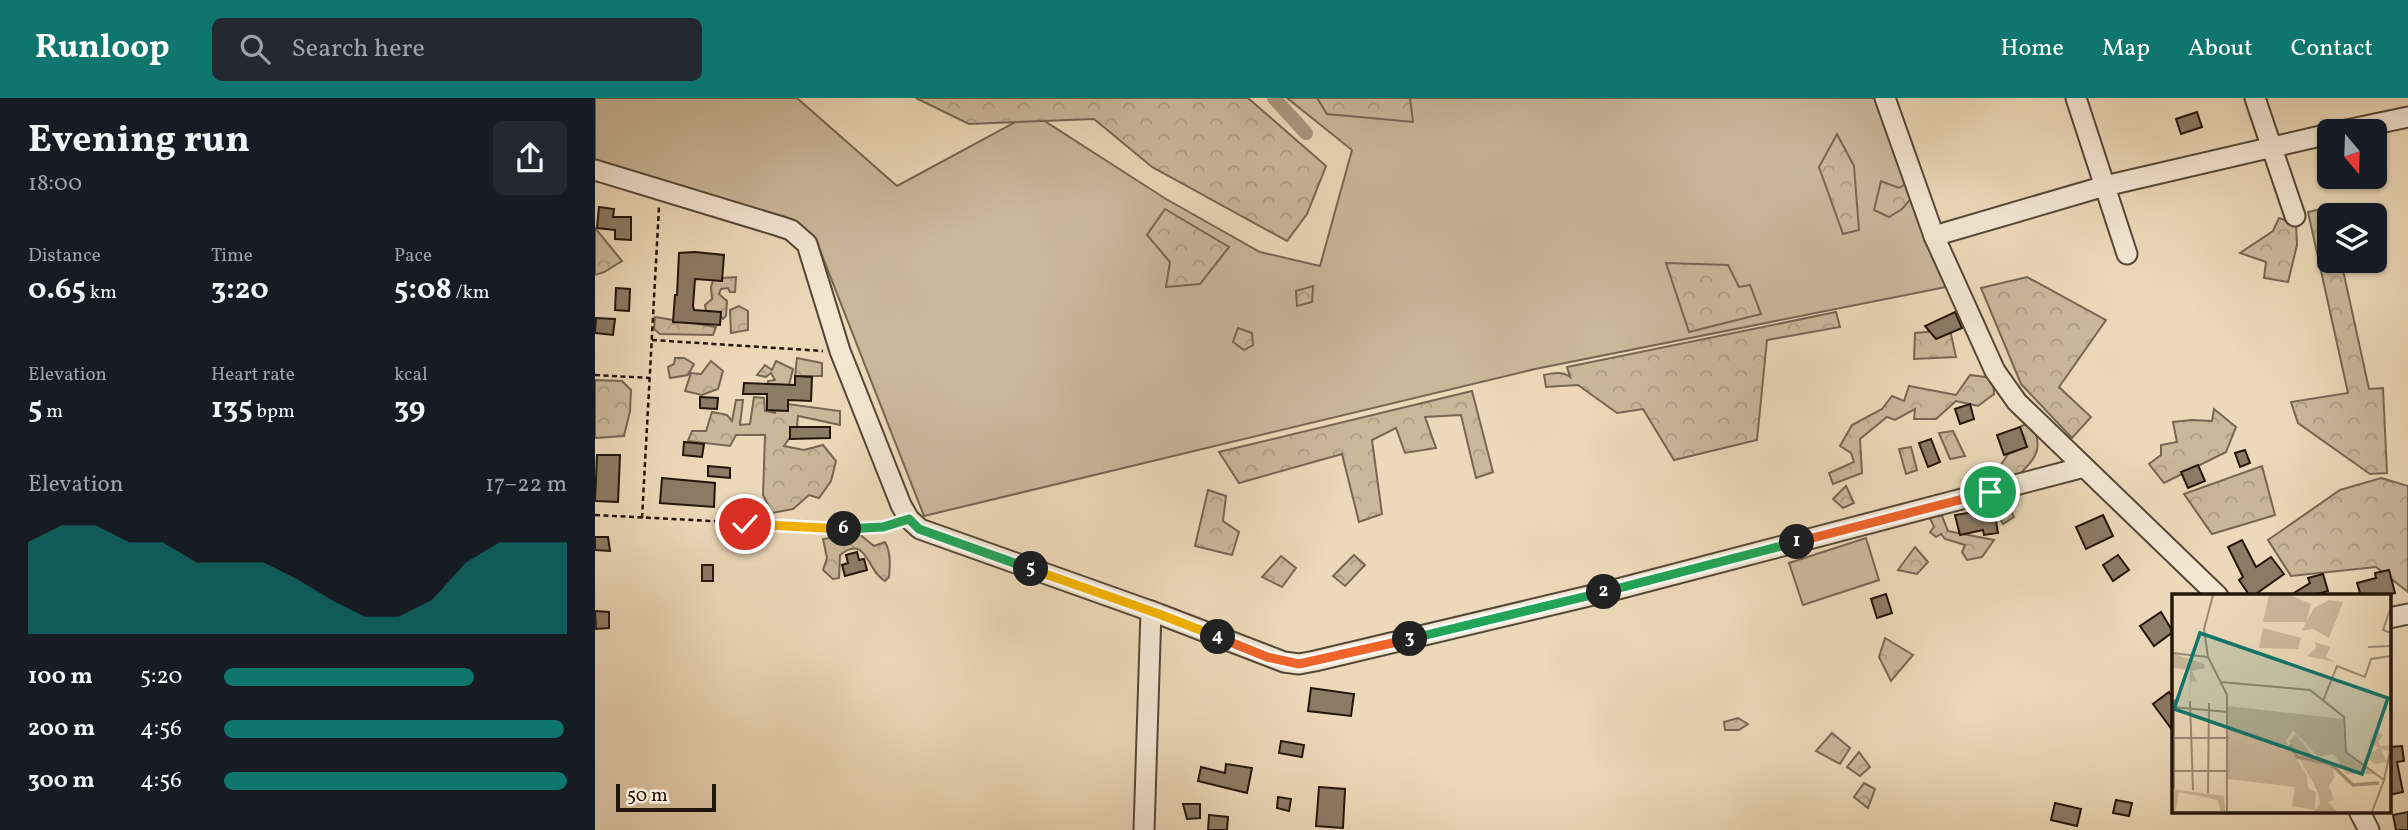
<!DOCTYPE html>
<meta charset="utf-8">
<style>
body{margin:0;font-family:Vollkorn,serif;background:#242831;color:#f1f3f6;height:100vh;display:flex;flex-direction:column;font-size:26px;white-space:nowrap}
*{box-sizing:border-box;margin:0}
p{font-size:23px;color:#9ea1a6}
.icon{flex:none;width:38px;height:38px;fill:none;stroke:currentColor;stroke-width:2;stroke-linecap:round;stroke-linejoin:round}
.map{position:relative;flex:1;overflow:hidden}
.panel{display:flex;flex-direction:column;background:#171b24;width:595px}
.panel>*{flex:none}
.needle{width:46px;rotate:161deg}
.tools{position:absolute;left:1722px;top:21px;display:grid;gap:14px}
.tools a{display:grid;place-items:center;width:70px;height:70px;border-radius:10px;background:#171b24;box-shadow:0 2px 5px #0004;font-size:35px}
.scale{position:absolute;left:21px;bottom:18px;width:100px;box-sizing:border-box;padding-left:7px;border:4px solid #23160b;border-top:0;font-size:19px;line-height:24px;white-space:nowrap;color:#23160b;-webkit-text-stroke:5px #f3e6d2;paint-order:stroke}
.pin{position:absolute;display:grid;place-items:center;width:60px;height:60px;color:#fff;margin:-30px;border:4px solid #fff;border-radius:50%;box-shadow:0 2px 7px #0007}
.km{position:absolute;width:35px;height:35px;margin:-18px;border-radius:50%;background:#222;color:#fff;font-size:19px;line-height:35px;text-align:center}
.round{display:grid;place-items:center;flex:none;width:74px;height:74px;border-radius:10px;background:#242831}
.summary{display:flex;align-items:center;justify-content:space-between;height:119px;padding:0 28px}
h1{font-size:38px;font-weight:700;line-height:52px}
.metrics{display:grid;grid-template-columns:repeat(3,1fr);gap:10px;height:119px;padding:7px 28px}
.metrics div{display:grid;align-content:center}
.metrics b{font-size:30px;font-weight:700}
.metrics small{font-size:19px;font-weight:400}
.metrics p{font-size:19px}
.chart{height:196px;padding:14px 28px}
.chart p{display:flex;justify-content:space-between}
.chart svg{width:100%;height:126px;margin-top:7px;fill:#0f766e;opacity:.7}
ul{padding:0 28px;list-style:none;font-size:23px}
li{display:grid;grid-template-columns:112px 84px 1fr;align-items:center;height:52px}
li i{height:18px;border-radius:9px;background:#0f766e}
header{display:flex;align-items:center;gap:42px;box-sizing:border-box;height:98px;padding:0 35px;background:#0f766e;color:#fff}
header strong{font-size:33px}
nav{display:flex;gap:38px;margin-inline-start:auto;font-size:24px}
.search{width:490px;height:63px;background:#242831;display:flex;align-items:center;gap:18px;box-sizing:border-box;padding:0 24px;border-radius:10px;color:#9ea1a6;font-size:26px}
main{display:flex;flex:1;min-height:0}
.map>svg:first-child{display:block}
</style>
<header>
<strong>Runloop</strong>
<div class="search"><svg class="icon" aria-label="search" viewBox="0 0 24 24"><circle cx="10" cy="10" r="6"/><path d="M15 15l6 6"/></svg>Search here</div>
<nav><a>Home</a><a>Map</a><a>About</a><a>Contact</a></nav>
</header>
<main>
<section class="panel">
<div class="summary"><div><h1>Evening run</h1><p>18:00</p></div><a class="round"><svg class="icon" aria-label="share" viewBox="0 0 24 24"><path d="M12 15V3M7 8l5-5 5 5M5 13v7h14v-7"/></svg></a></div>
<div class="metrics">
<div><p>Distance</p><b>0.65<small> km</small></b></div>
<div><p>Time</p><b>3:20</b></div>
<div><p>Pace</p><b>5:08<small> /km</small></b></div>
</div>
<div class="metrics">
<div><p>Elevation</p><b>5<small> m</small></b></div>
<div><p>Heart rate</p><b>135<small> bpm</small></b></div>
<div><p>kcal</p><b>39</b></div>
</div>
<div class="chart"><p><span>Elevation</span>17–22 m</p>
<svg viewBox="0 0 160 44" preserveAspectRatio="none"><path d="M0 44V12L10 6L20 6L30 12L40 12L50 19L60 19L70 19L80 25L90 32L100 38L110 38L120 32L130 19L140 12L150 12L160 12V44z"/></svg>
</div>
<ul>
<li><b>100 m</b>5:20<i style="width:73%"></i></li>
<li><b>200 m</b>4:56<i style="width:99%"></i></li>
<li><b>300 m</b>4:56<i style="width:100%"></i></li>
</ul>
</section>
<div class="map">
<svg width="1813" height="732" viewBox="0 0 1813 732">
<defs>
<pattern id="forest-crowns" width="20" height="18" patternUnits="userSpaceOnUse" patternTransform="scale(1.75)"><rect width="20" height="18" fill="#cab89b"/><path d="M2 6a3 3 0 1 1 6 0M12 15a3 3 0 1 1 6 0" fill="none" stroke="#ad9d84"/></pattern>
</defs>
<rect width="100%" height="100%" fill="#ecd9b9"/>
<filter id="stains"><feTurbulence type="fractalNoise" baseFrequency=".00286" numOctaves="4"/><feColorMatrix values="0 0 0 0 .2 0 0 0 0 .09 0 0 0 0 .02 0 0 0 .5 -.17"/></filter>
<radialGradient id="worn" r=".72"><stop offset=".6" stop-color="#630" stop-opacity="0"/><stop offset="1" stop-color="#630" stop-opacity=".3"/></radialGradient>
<g fill="#cab89b" stroke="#766753" stroke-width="2">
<polygon points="0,0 202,0 302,88 437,15 571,101 665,154 725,168 757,52 692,0 1290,0 1356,188 940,271 329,418 221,142 0,66"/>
<polygon points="1271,440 1284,482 1208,507 1194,465"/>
</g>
<g fill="url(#forest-crowns)" stroke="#766753" stroke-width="2">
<polygon points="321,0 653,0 731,68 712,116 692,143 557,69 499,21 374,26"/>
<polygon points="722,0 815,0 818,24 732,16"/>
<polygon points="1242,36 1259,68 1264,132 1248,136 1224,69"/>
<polygon points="1321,80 1327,88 1307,111 1294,119 1279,112 1286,83 1304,90"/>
<polygon points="1735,109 1736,117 1734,117 1734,163 1746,163 1774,291 1788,290 1792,375 1775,376 1703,325 1696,304 1753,295 1713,114"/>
<polygon points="570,111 634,149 605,186 571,189 575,164 552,137"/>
<polygon points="1684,120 1701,126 1702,147 1693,184 1669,180 1671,164 1645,155 1678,133"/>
<polygon points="0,130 27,163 9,174 0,177"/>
<polygon points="1071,165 1133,167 1144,189 1155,187 1166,216 1094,234"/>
<polygon points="141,179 140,194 135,194 133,190 126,191 124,196 132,203 131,218 128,221 123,214 111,213 110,207 117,201 116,189 118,182 127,183 127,180"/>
<polygon points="1432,179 1511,222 1464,289 1496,319 1477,340 1426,286 1386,190"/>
<polygon points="718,188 717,204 702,208 701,193"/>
<polygon points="144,208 153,213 153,232 136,235 135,212"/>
<path d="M1241 214 1245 229 1172 242 1162 342 1079 362 1048 311 1022 315 983 287 951 289 949 277C958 275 968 273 975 279L972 269Z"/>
<polygon points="60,219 121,229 118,237 65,236 59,231"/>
<polygon points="643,230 657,235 658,247 649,252 638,244"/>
<polygon points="1355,232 1361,259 1319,261 1320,235"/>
<polygon points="80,260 89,260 99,266 93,277 75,280 73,269 79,266"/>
<polygon points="202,260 227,265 227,278 200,278"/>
<polygon points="116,263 128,273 123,291 107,297 90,293 96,275 106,276"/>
<polygon points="181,263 198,271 194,287 173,286 173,283 180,282 176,275 171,279 162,277 170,267 177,272"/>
<polygon points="1375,277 1398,280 1399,296 1383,308 1361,303 1341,321 1319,321 1320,311 1300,322 1292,319 1265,341 1267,375 1238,386 1234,375 1259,364 1256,355 1245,348 1257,327 1287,311 1297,298 1309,303 1314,288 1361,297"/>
<polygon points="0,282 27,283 36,292 35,313 29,338 0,340"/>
<polygon points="877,293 898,374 881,380 866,317 830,319 841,350 810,355 801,330 777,342 787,416 764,424 747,356 644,385 624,354"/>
<polygon points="159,299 169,300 170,313 181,315 172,312 192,313 193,306 245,313 245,327 203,318 202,329 189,348 209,352 228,347 241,363 236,383 224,400 214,397 198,411 177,415 168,397 170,337 141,337 135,348 93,343 97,333 111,333 117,314 132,317 137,323 141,302 148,302 145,327 155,326"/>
<polygon points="1619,311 1641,329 1631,354 1569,385 1554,366 1566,357 1566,347 1582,344 1578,324 1597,322 1617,323"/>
<path d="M1436 323C1450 353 1441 359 1420 381L1398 379 1413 356 1432 349 1425 329Z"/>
<polygon points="1358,333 1370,358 1355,361 1344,335"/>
<polygon points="1316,349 1322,372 1311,376 1304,351"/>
<polygon points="1667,368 1680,417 1617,436 1589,396"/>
<polygon points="1786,380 1813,388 1813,494 1781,469 1696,478 1673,442 1745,392"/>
<polygon points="1251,388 1259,405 1248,410 1238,401"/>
<polygon points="613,392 631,398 628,423 644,434 637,457 600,448"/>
<polygon points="1410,401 1419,419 1408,426 1398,406"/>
<polygon points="1334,418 1347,418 1353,433 1399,442 1387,459 1372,462 1367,454 1370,447 1350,441 1346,436 1341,439 1335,434 1339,429"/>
<path d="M263 435 279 448 290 444C296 454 295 468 294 479L290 483C272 474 272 435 245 457L244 480 238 481 228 472 232 460 228 441Z"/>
<polygon points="1320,449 1333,464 1322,476 1303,472"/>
<polygon points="759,457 770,467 750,488 738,478"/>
<polygon points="686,458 701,470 687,489 667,479"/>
<polygon points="1290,540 1318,557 1296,583 1284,559"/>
<polygon points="1143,620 1153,626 1144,632 1130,632 1129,624"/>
<polygon points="1237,635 1255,650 1245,666 1221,653"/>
<polygon points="1264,654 1275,669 1265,678 1252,669"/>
<polygon points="1269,685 1280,691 1273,710 1259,699"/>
</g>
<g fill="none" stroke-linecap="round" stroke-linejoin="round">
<polyline stroke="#a8977e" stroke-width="14" points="679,0 711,35"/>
</g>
<g fill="#8c7b65" stroke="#23160b" stroke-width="2">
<polygon points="1602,14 1607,29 1586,36 1581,21"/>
<polygon points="4,109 19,111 18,119 36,119 36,142 20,141 20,132 2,130"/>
<polygon points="100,154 129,157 127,183 100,181 98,208 99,212 126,214 125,227 78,224 80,197 82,197 84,155"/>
<polygon points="21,190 35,191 34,213 20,212"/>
<polygon points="1360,214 1367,230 1341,241 1330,228"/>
<polygon points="1,220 20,221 18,237 0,235"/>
<polygon points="200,278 217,279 216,303 193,302 193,313 172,312 172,296 148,296 149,285 200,287"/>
<polygon points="105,299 123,300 122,311 105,310"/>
<polygon points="1375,306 1379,321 1365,326 1360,311"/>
<polygon points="195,329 235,329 235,340 195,341"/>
<polygon points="1425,329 1432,349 1409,357 1402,337"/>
<polygon points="1336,341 1345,364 1333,369 1324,345"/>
<polygon points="89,344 109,346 107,359 88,357"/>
<polygon points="1650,352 1655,365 1645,369 1640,355"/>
<polygon points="2,357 25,357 23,404 0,403"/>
<polygon points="1603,367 1610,383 1593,390 1586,374"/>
<polygon points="113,368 135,370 135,380 113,378"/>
<polygon points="67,380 120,385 119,409 65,405"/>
<polygon points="1399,411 1403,435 1389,437 1388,432 1365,437 1360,417"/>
<polygon points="1508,417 1518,438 1491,451 1481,429"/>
<polygon points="0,439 13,439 15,453 0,452"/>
<polygon points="1647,442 1661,469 1676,459 1689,476 1658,498 1655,498 1644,482 1648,479 1633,449"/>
<polygon points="262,454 264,462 269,461 272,472 250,478 247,467 253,465 251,457"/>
<polygon points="1523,457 1534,472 1518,483 1508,467"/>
<rect x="107" y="467" width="11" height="16"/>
<polygon points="1794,472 1800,495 1789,498 1766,498 1762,485 1781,480 1780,475"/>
<polygon points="1728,476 1733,493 1715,498 1694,498 1715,485 1713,480"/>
<polygon points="1291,496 1297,515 1282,520 1276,501"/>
<polygon points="0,513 14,514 14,530 1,531"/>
<polygon points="1566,514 1578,534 1559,548 1545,528"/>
<polygon points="716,590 759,596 756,618 713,613"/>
<polygon points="1574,594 1578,600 1578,633 1558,606"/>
<polygon points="686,643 709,647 707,659 684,655"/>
<polygon points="1807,648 1809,663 1802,664 1808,694 1794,697 1794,649"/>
<polygon points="631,666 657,670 652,695 603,683 606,669 630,675"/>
<polygon points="724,689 750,691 748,730 721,728"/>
<polygon points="683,699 696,701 694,713 682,710"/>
<polygon points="1521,702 1537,705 1534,718 1518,715"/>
<polygon points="1460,705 1486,711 1482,728 1456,722"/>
<polygon points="588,706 605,706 605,720 592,721"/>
<polygon points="1813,714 1813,732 1801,732 1798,717"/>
<polygon points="614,717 633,719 632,732 613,732"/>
</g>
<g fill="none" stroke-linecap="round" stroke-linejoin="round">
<defs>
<g id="minor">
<polyline points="1290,0 1339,138 1400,273 1422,304 1623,498"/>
<polyline points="1481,0 1532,156"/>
<polyline points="1660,0 1700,118"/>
<polyline points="1747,33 1813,19"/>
<polyline points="0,72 184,128 196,132 212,146 245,253 306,407 314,421 325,431 564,516 689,564 704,566 720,563 1019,492 1489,369"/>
<polyline points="1339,138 1510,88 1734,36"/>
<polyline points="1794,520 1813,516"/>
<polyline points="1764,713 1774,732"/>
<polyline points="549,732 556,513"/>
</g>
</defs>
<use href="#minor" stroke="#554736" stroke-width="23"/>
<g stroke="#23160b" stroke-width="2.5" stroke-dasharray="5 3.5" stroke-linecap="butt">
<polyline points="57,242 228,253"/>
<polyline points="0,277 55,280"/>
<polyline points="0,417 272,431 300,425"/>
<polyline points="47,420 64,109"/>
</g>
<use href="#minor" stroke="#f3e6d2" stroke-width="19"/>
</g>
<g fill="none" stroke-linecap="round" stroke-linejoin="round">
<defs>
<polyline id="split-1" points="1202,444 1395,394"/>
<polyline id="split-2" points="1009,494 1202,444"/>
<polyline id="split-3" points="815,541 1009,494"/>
<polyline id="split-4" points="623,539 672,559 704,566 815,541"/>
<polyline id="split-5" points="436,471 564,516 623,539"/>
<polyline id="split-6" points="249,431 288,429 314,421 324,431 436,471"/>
<polyline id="split-7" points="150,426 249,431"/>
</defs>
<use href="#split-1" stroke="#fff" stroke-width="14"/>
<use href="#split-2" stroke="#fff" stroke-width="14"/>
<use href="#split-3" stroke="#fff" stroke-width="14"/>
<use href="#split-4" stroke="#fff" stroke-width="14"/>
<use href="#split-5" stroke="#fff" stroke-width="14"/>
<use href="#split-6" stroke="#fff" stroke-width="14"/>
<use href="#split-7" stroke="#fff" stroke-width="14"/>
<use href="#split-1" stroke="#f0652b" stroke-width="9"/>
<use href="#split-2" stroke="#22a559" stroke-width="9"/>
<use href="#split-3" stroke="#22a559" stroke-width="9"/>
<use href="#split-4" stroke="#f0652b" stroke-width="9"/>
<use href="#split-5" stroke="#f5b400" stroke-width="9"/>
<use href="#split-6" stroke="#22a559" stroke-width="9"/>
<use href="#split-7" stroke="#f5b400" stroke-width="9"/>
</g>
<g transform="translate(1577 496)">
<rect width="219" height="219" fill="#ecd9b9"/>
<path d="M56 112 171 125 173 157 202 180H174L162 160 146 163 121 136 114 147 135 181 136 194 144 198 143 216 120 212 123 193 56 185Z" fill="#cab89b"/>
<path d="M97 1H118L139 10 134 28 142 14 157 6 171 8 157 44 141 35 130 37 134 28H91ZM91 34 129 44 126 55 87 54ZM143 48 158 53 154 63 163 68 135 62 144 54ZM0 59 32 70 33 74 20 77 25 88 19 87 17 107 18 76 0 74ZM206 139 211 141 206 147 209 152 218 151 216 157 209 155 215 168 202 170 193 162 207 154 197 148ZM124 140 139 160 161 172 162 184 157 192 162 206 156 208 166 218H142L148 209 145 196 117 147ZM0 195 52 202 53 217H48L46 206 7 198 4 216H0Z" fill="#cab89b"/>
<path fill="none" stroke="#a8977e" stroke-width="3.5" d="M118 151 125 163 159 170 181 191 207 189"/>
<path fill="none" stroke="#9c8b73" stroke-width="2" d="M41 1 32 35 36 63 55 101V218M218 16 211 36 219 39M196 53 219 52M0 59 36 63M49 88 138 96 172 123 174 158 212 186 200 218M18 107 21 196M151 107 165 72 193 83 199 65 219 62M0 113 56 118M0 144H57M0 177H57M212 186 219 153M2 195V105M36 199 37 109"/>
<path fill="#0f766e" fill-opacity="0.15" stroke="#0f766e" stroke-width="3.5" d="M28 39 216 104 190 180 2 115Z"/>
<rect width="219" height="219" fill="none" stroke="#23160b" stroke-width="3.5"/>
</g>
<rect width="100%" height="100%" filter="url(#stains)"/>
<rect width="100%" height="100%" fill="url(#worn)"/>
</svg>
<div class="tools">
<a><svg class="needle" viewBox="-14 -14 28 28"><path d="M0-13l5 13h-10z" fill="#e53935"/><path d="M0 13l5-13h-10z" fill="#9ea1a6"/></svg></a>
<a><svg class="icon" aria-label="layers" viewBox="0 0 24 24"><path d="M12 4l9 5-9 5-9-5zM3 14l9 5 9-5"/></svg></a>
</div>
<div class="scale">50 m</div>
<div class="pin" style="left:1395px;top:394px;background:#1e9e55"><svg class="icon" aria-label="arrive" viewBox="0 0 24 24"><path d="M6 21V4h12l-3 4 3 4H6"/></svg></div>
<div class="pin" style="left:150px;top:426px;background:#d93025"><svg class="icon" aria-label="check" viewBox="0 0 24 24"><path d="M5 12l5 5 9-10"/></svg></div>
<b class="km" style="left:1202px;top:444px">1</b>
<b class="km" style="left:1009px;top:494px">2</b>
<b class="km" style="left:815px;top:541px">3</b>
<b class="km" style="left:623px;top:539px">4</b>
<b class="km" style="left:436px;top:471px">5</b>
<b class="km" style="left:249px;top:431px">6</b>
</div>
</main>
